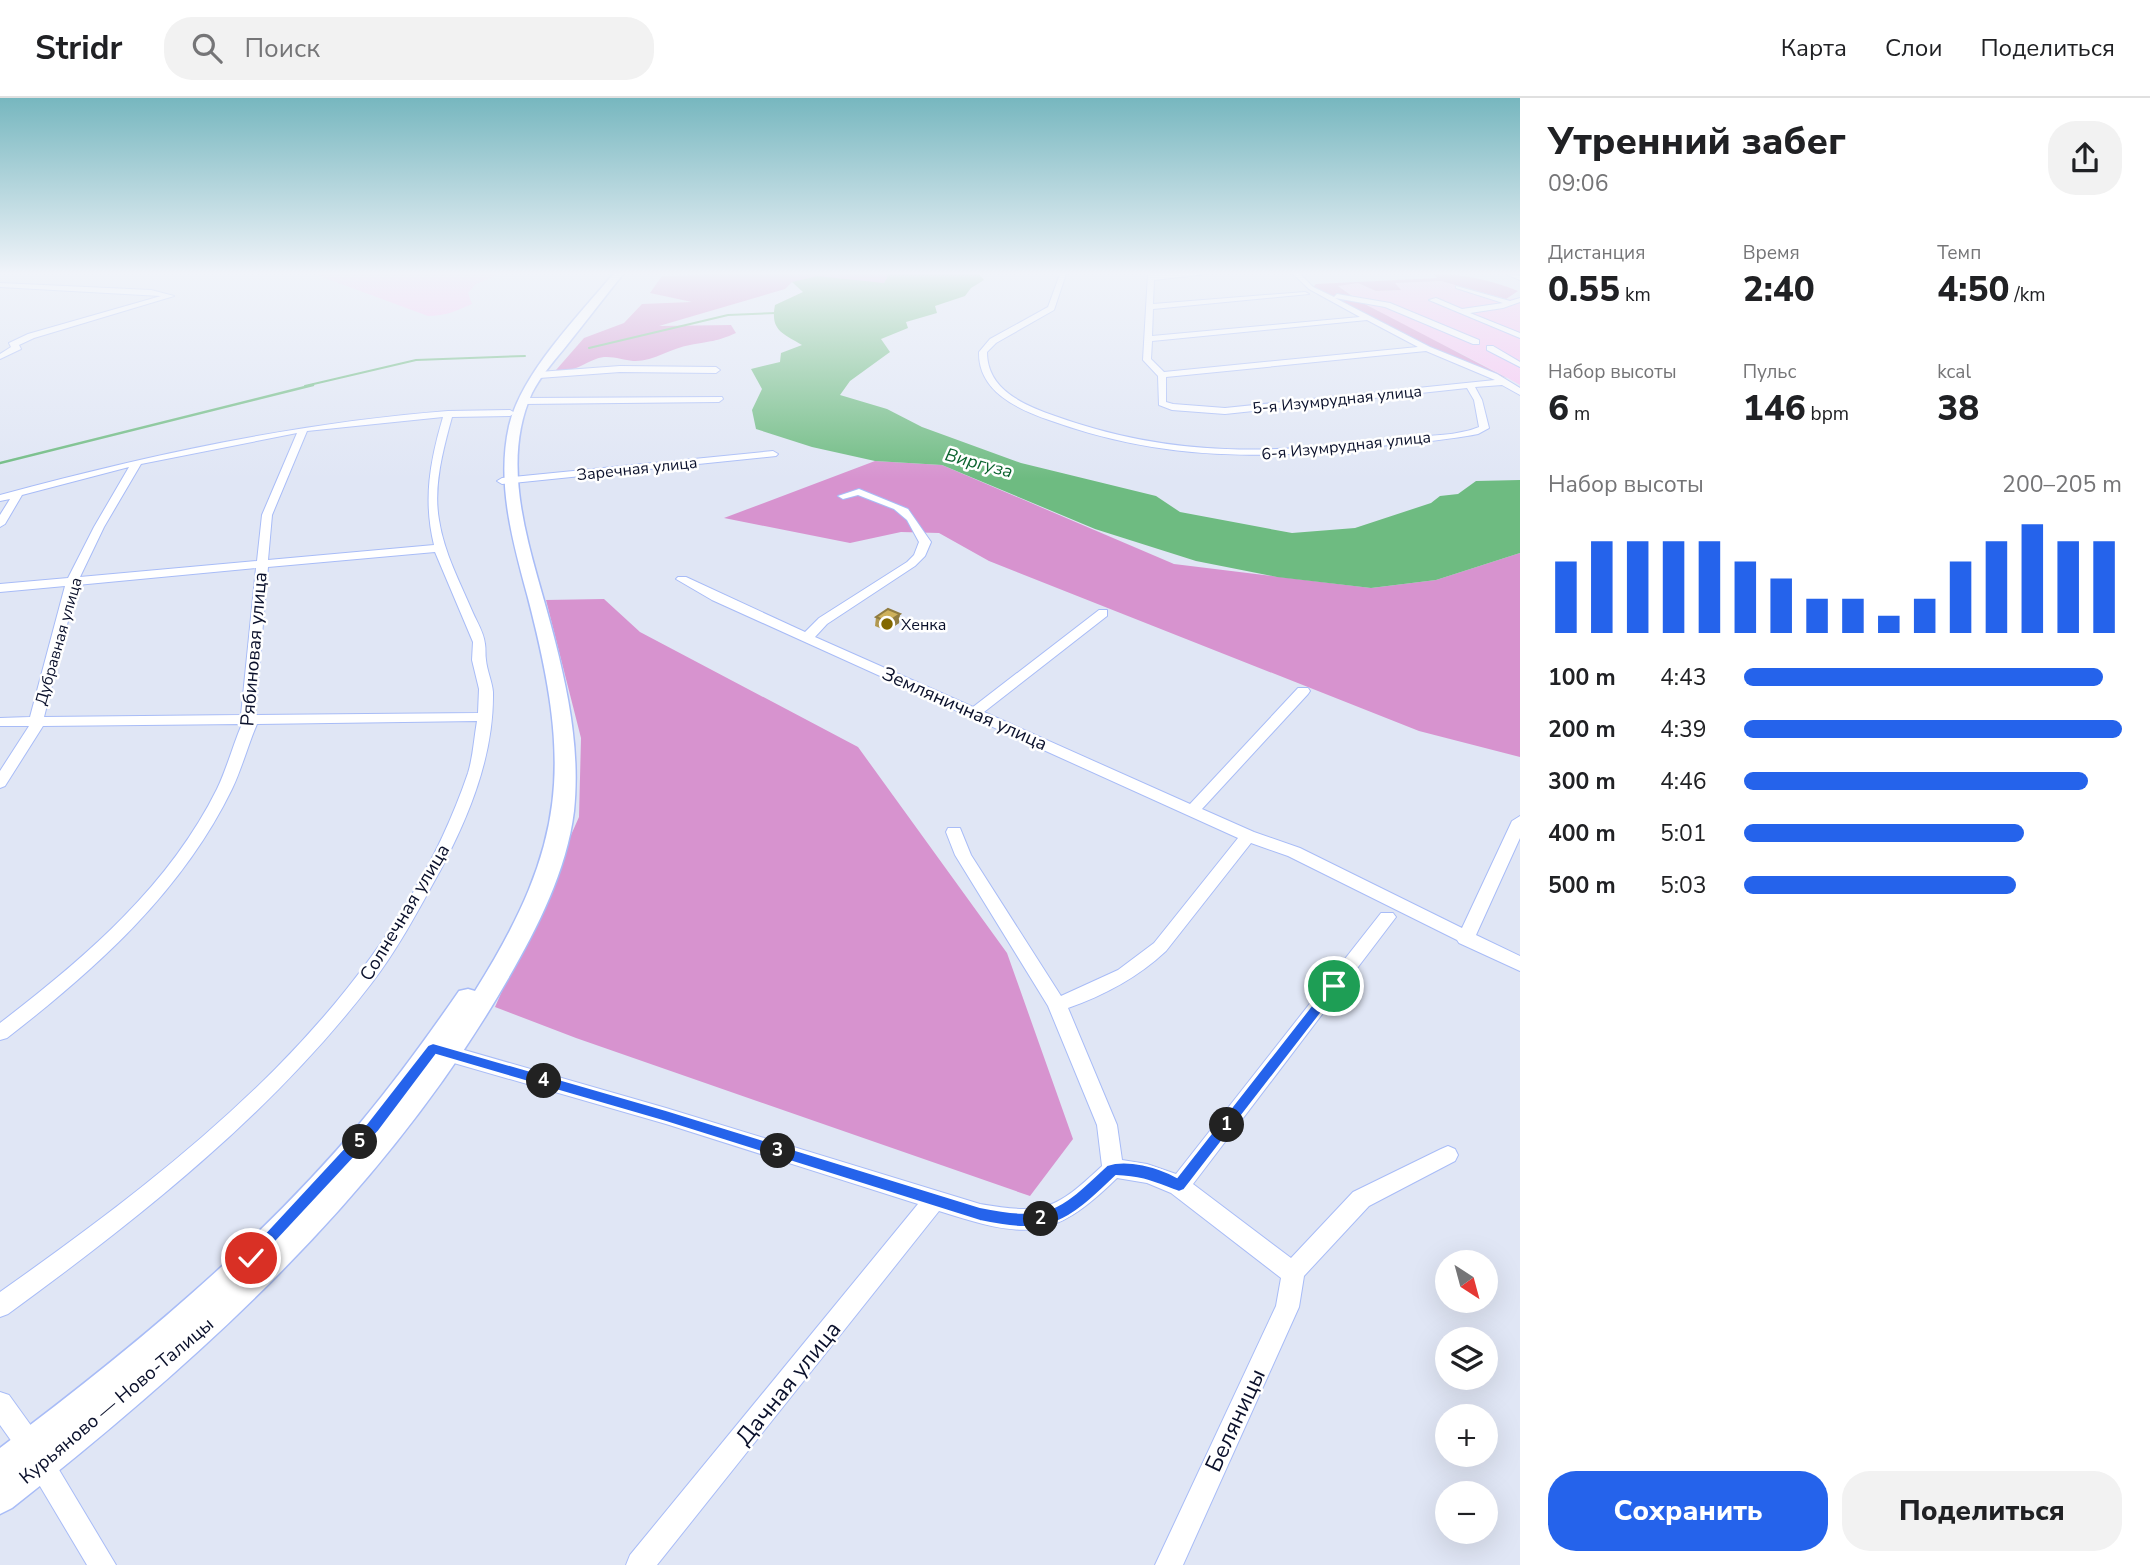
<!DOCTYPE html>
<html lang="ru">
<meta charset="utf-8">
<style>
body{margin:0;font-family:"Nunito Sans",sans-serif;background:#f2f2f2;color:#202124;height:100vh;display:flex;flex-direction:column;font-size:26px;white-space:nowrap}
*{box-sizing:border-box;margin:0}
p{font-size:23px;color:#757577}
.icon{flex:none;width:38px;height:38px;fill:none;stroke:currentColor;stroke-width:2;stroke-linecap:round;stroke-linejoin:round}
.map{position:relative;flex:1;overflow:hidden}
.panel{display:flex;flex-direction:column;background:#fff;width:630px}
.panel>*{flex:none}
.needle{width:46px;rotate:144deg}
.controls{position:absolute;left:1435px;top:1152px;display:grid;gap:14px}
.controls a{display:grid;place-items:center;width:63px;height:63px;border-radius:50%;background:#fff;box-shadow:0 7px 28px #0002;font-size:35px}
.pin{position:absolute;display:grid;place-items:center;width:60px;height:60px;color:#fff;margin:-30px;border:4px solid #fff;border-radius:50%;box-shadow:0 2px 7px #0007}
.km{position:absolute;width:35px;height:35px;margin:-18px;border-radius:50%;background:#222;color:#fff;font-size:19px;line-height:35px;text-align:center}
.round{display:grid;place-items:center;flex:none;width:74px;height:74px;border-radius:28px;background:#f2f2f2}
.headline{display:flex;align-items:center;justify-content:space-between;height:119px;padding:0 28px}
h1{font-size:38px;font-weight:800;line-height:52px}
.figures{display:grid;grid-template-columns:repeat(3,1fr);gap:10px;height:119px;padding:7px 28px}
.figures div{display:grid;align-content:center}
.figures b{font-size:35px;font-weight:800}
.figures small{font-size:19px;font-weight:400}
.figures p{font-size:19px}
.chart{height:196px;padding:14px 28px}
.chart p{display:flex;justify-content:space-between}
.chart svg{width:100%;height:126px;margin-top:7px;stroke:#2563eb;stroke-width:6}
.primary-button{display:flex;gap:14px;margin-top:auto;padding:14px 28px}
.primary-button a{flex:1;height:80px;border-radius:28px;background:#2563eb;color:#fff;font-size:28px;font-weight:800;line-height:80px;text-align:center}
.primary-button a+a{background:#f2f2f2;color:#202124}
ul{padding:0 28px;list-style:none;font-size:23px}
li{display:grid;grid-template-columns:112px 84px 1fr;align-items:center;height:52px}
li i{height:18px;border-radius:9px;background:#2563eb}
header{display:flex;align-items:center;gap:42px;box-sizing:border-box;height:98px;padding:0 35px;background:#fff;border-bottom:2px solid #e0e0e0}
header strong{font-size:33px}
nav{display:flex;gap:38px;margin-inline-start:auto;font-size:24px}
.search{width:490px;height:63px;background:#f2f2f2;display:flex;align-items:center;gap:18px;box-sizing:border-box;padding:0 24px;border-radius:28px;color:#757577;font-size:26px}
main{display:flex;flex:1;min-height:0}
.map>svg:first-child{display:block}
</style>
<header>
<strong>Stridr</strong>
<div class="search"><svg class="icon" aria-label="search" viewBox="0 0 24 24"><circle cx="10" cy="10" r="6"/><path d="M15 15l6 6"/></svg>Поиск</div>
<nav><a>Карта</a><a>Слои</a><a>Поделиться</a></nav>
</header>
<main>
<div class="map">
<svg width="1520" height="1467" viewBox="0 0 1520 1467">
<rect width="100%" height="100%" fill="#e0e6f5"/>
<g fill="#fac3f3">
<path d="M314 176H500L476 186 468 195 472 206C456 213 446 218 428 218Z"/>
<path d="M1441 183 1506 201 1520 200V287C1460 252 1393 227 1337 187L1358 185 1376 193 1400 192 1394 185Z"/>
</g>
<g fill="#d793cf">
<path d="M696 176H889L884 185 792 184 785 191 659 228 731 227 736 235C716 244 710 243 690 247 671 250 653 264 633 263 622 262 608 256 596 261 580 267 575 274 556 272L584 240 624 225 642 206 692 204 650 195 662 178 706 177Z"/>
<path d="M1434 176C1463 176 1491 182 1518 193L1506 201 1441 183 1395 185 1401 192 1376 193 1358 185 1338 188 1359 203 1507 280 1446 259 1313 189 1316 186 1437 180Z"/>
<polygon points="875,363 942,367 1174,466 1371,490 1436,482 1520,455 1520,659 1419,633 989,463 939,435 901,434 850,445 724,420"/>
<polygon points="604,501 640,534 858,649 1007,855 1073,1041 1030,1098 576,940 495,909 579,719 581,640 546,502"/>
</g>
<path fill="#6ebb81" d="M889 176H979L984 182 971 190 965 198 935 208 937 215 906 224 908 230 881 241 890 254 850 283 840 297 887 311 922 329 1021 365 1156 398 1180 414 1292 435 1355 430 1431 405 1440 398 1458 396 1476 383 1520 382V455L1436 482 1371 490 1277 479 1196 463 1095 431 942 367 875 363 812 349 756 331 752 312 762 291 751 271 780 264 781 255 802 247C783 235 770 233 775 207L803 194 792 184 817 178 884 185Z"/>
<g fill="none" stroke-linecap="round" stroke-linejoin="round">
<g stroke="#6ebb81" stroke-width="2">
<polyline points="589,250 728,217 776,215"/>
<polyline points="305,288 416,262 525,258"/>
</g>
<polyline stroke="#6ebb81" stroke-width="2.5" points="0,365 313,287"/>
<defs>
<g id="minor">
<path d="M1060 176H1066L1054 212 996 245 987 254C987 292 1024 307 1055 318 1177 362 1279 355 1406 340 1429 337 1458 338 1479 329L1474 302 1467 290 1225 316 1172 312 1159 307 1158 278 1143 262 1148 176H1206L1154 182 1153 206 1305 194 1309 196 1153 211 1152 238 1360 219 1309 191 1293 176H1300L1313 189 1334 199 1337 196 1390 205 1479 242V246H1473L1385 209 1335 200 1430 249 1497 276 1520 290V297L1502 287 1475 289 1482 302 1489 330 1478 336C1449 342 1418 344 1389 347 1268 362 1165 364 1049 322 1017 311 978 293 979 254L990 241 1048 209ZM1367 222 1418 249 1164 274 1151 261 1152 243ZM1426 253 1495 282 1225 310 1173 306 1166 304V279Z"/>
<polygon points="1507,176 1520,178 1520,182 1508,177"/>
<polygon points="0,185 151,192 174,198 34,240 19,247 21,251 0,261 0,256 11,249 9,245 28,236 161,198 0,189"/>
<polygon points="1456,188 1510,203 1520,200 1520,204 1503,210 1470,215 1520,235 1520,240 1429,202 1436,200 1462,211 1503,205 1456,190"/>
<polygon points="1487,248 1493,248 1520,264 1520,269 1487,252"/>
<polygon points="620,268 716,269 720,272 716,275 620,274 539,280 535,277 539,274"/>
<polygon points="722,299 723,301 719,304 523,306 519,303 523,300"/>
<path d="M448 313 510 312 515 315 510 318 452 319C443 352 433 388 439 422 444 455 460 484 473 515 477 524 484 535 485 546 486 551 485 557 486 562 487 573 492 583 493 594 494 658 469 718 440 773 419 811 398 851 371 886 270 1017 141 1119 8 1216L0 1219V1194C190 1060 390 904 468 675 473 659 474 640 477 623L257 626C248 647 242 670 232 691 182 794 96 871 7 940L0 942V925C85 860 169 788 217 691 227 670 233 647 242 626L43 628 5 688 0 690V673L29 628H0V620L30 619 65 488 0 494V486L68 480 94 429 129 369 22 397 5 426 0 429V417L10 401 0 403V397C148 357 295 325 448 313ZM443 319C430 363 423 402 434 447L268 462 272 417 307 333ZM297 335 262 417 257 463 80 479 104 429 141 366ZM435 454 473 544 472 562 479 591 478 615 255 617 268 469ZM256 470 241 617 44 619 77 487Z"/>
<polygon points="773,353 778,356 776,358 502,386 497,383 502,380"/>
<path d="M859 391 908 411 931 444 925 458 915 468 827 526 815 539 973 609 1099 512H1107V518L984 614 1190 706 1298 590H1308L1310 593 1308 596 1202 711 1254 734 1300 750 1462 830 1512 723 1520 718V740L1476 837 1520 858V873L1459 845 1457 842 1288 758 1251 745 1166 853C1137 880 1105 897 1068 910L1117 1027 1122 1062 1147 1066 1176 1076 1381 815H1393L1396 819 1393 823 1193 1086 1291 1160 1353 1094 1441 1051 1448 1048 1455 1051 1458 1057 1455 1063 1369 1108 1304 1178 1299 1209 1183 1467H1155L1276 1208 1281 1180 1171 1095 1147 1085 1117 1080C1051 1145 1024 1140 939 1113L657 1467H626L630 1457 918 1106 666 1026 440 961 433 958 430 953 433 948 440 945 666 1010 980 1106C1044 1117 1055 1112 1102 1068L1097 1027 1048 908 955 757 946 734 948 730H960L971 757 1061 898 1118 872 1154 845 1238 740 712 502 676 481 678 479H686L805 534 819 520 907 464 914 457 919 444 907 422 894 411 858 397 843 401 838 398Z"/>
<polygon points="0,1294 9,1297 40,1340 116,1467 87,1467 22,1358 0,1327"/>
</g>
<path id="secondary" d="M613 176H623C604 200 586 223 567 247 555 262 541 277 532 295 496 374 536 465 555 543 569 598 580 655 574 713 566 779 531 842 498 898 375 1104 198 1263 12 1410L0 1416V1350C129 1253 256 1149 361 1024 396 982 428 938 459 893L468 891 475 893C568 745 571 666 528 500 513 445 496 385 509 328 522 274 578 219 613 176Z"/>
</defs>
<use href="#minor" stroke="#a8bcf7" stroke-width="2"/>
<use href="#secondary" stroke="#a8bcf7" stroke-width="3"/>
<use href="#minor" fill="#fff" fill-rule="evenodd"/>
<use href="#secondary" fill="#fff" fill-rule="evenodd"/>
</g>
<polygon fill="#b1984f" points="876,519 899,525 887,533 875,528"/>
<polygon fill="#907c40" points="900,516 899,525 887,533 888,524"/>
<polygon fill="#ceb15c" stroke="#907c40" stroke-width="2" points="888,511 900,516 888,524 876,519"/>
<linearGradient id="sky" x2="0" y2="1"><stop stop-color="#77b7bf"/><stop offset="0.46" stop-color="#f1f4fa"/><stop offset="1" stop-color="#f1f4fa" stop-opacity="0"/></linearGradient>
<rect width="1520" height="381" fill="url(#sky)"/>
<path fill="#2563eb" stroke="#fff" stroke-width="2" d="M1334 884 1339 885V892L1184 1092 1179 1094C1154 1085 1144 1079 1116 1078 1066 1126 1051 1138 980 1123L666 1024 436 957 378 1034 256 1165 251 1168 245 1165 242 1160 367 1025 428 947 433 945 666 1012 980 1109C1050 1123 1058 1113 1107 1067 1128 1060 1158 1069 1177 1079L1329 885Z"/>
<circle fill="#836800" stroke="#fff" stroke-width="2.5" cx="887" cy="526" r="7"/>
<g text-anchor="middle" stroke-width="5" stroke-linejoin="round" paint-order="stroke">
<g font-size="16" fill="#0a102b" stroke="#fff">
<text transform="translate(1337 301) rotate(-6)" y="6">5-я Изумрудная улица</text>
<text transform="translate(1346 347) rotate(-6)" y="6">6-я Изумрудная улица</text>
<text transform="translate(637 370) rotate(-6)" y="6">Заречная улица</text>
<text transform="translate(58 543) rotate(-74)" y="6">Дубравная улица</text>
</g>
<g font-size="16" fill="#0a102b" stroke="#fff" text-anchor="start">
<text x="901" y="532">Хенка</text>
</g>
<g font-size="18" font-style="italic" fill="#0c642f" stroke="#fff">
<text transform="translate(979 365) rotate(15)" y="6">Виргуза</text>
</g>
<g font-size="19" fill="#0a102b" stroke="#fff">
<text transform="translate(253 551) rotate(-85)" y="7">Рябиновая улица</text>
<text transform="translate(965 610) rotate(24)" y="7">Земляничная улица</text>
<text transform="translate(404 814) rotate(-59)" y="7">Солнечная улица</text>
<text transform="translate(116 1302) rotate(-40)" y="7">Курьяново — Ново-Талицы</text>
</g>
<g font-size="23" fill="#0a102b" stroke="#fff">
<text transform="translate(788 1285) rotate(-51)" y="8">Дачная улица</text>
<text transform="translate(1235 1322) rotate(-65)" y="8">Беляницы</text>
</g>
</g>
</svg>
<div class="controls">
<a><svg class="needle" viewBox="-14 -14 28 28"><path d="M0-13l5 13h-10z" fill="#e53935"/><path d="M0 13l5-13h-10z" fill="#757577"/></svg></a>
<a><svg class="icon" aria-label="layers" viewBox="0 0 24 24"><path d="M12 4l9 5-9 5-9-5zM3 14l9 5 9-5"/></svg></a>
<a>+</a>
<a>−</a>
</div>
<div class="pin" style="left:1334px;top:888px;background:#1e9e55"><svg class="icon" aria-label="arrive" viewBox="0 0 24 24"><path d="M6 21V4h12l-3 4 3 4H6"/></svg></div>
<div class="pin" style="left:251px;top:1160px;background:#d93025"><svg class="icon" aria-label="check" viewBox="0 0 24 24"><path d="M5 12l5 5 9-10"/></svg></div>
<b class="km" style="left:1227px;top:1027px">1</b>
<b class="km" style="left:1041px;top:1121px">2</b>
<b class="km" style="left:778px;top:1053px">3</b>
<b class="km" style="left:544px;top:983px">4</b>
<b class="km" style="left:360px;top:1044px">5</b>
</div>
<section class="panel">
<div class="headline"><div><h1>Утренний забег</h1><p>09:06</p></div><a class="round"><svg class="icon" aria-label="share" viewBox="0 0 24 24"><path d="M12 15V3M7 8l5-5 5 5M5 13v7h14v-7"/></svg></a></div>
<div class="figures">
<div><p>Дистанция</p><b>0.55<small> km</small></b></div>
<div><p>Время</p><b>2:40</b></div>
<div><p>Темп</p><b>4:50<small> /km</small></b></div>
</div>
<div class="figures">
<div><p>Набор высоты</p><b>6<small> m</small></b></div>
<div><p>Пульс</p><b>146<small> bpm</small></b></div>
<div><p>kcal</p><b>38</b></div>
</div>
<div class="chart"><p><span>Набор высоты</span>200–205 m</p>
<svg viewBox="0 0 160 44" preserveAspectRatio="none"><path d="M5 44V19M15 44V12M25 44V12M35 44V12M45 44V12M55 44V19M65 44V25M75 44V32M85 44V32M95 44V38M105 44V32M115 44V19M125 44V12M135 44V6M145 44V12M155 44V12"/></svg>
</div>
<ul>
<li><b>100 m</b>4:43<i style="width:95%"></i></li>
<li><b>200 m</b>4:39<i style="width:100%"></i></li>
<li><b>300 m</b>4:46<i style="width:91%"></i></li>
<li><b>400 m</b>5:01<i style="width:74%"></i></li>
<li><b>500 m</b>5:03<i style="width:72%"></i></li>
</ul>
<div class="primary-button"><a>Сохранить</a><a>Поделиться</a></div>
</section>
</main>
